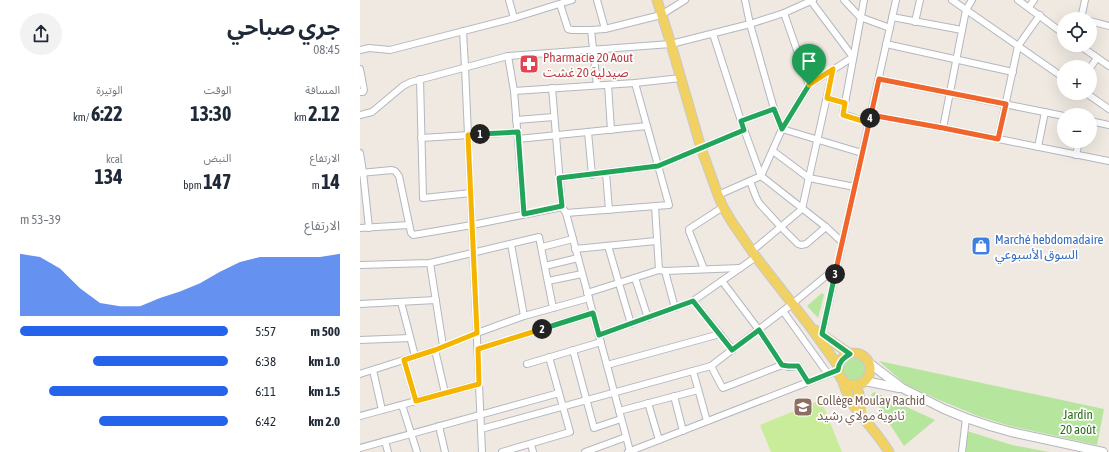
<!DOCTYPE html>
<html lang="ar">
<meta charset="utf-8">
<style>
body{margin:0;font-family:"Asap Condensed","Noto Sans Arabic",sans-serif;background:#f2f2f3;color:#1f2937;direction:rtl;height:100vh;display:flex;flex-direction:column;font-size:15px;white-space:nowrap}
*{box-sizing:border-box;margin:0}
p{font-size:13px;color:#747a83}
.icon{flex:none;width:22px;height:22px;fill:none;stroke:currentColor;stroke-width:2;stroke-linecap:round;stroke-linejoin:round}
.map{position:relative;flex:1;overflow:hidden;direction:ltr}
.side{display:flex;flex-direction:column;background:#fff;width:360px}
.side>*{flex:none}
.tools{position:absolute;left:697px;top:12px;display:grid;gap:8px}
.tools a{display:grid;place-items:center;width:40px;height:40px;border-radius:50%;background:#fff;box-shadow:0 4px 16px #0002;font-size:20px}
.pin{position:absolute;display:grid;place-items:center;width:34px;height:34px;color:#fff;margin:-41px -17px;border-radius:50% 50% 50% 0;rotate:-45deg;box-shadow:0 0 4px #0007}
.pin .icon{rotate:45deg}
.km{position:absolute;width:20px;height:20px;margin:-10px;border-radius:50%;background:#222;color:#fff;font-size:11px;line-height:20px;text-align:center}
.round{display:grid;place-items:center;flex:none;width:42px;height:42px;border-radius:21px;background:#f2f2f3}
.head{display:flex;align-items:center;justify-content:space-between;height:68px;padding:0 20px}
h1{font-size:22px;font-weight:700;line-height:30px}
.stats{display:grid;grid-template-columns:repeat(3,1fr);gap:6px;height:68px;padding:4px 20px}
.stats div{display:grid;align-content:center}
.stats b{font-size:20px;font-weight:700}
.stats small{font-size:11px;font-weight:400}
.stats p{font-size:11px}
.chart{height:112px;padding:8px 20px}
.chart p{display:flex;justify-content:space-between}
.chart svg{width:100%;height:72px;margin-top:4px;fill:#2563eb;opacity:.7}
ul{padding:0 20px;list-style:none;font-size:13px}
li{display:grid;grid-template-columns:64px 48px 1fr;align-items:center;height:30px}
li i{height:10px;border-radius:5px;background:#2563eb}
main{display:flex;flex:1;min-height:0}
.map>svg:first-child{display:block}
</style>
<main>
<div class="map">
<svg width="749" height="452" viewBox="0 0 749 452">
<rect width="100%" height="100%" fill="#efe9e1"/>
<g fill="#b6e59e">
<polygon points="462,293 464,295 458,318 447,306"/>
<circle cx="495" cy="369" r="12"/>
<polygon points="519,361 744,409 737,445 650,426 618,416 577,399 545,384"/>
<polygon points="514,392 575,420 544,446 511,395"/>
<polygon points="607,431 652,445 689,452 605,452"/>
</g>
<polygon fill="#c9ec9a" points="461,400 482,452 411,452 400,425"/>
<g fill="none" stroke-linecap="round" stroke-linejoin="round">
<defs>
<g id="street">
<polyline points="149,0 154,18"/>
<polyline points="237,0 245,29"/>
<polyline points="385,0 390,24 414,109 422,129 502,153"/>
<polyline points="484,0 500,17 530,28"/>
<polyline points="504,0 483,114 509,123"/>
<polyline points="592,0 704,78"/>
<polyline points="658,0 704,34"/>
<polyline points="200,4 208,29 212,30 231,30 237,85"/>
<polyline points="669,7 674,0"/>
<polyline points="424,13 449,85"/>
<polyline points="532,17 602,30"/>
<polyline points="721,19 725,0"/>
<polyline points="730,21 749,26"/>
<polyline points="555,22 560,0"/>
<polyline points="231,30 245,29 301,15 325,0"/>
<polyline points="103,31 105,67 122,452"/>
<polyline points="353,34 381,121 401,176 466,227 482,242"/>
<polyline points="526,44 653,72"/>
<polyline points="719,45 749,66"/>
<polyline points="0,50 9,48 30,50 154,18 212,0"/>
<polyline points="148,56 154,91 164,214"/>
<polyline points="730,68 737,58"/>
<polyline points="0,69 4,90 3,92 0,92"/>
<polyline points="60,79 63,198 111,193"/>
<polyline points="519,79 704,116"/>
<polyline points="248,85 251,130"/>
<polyline points="192,88 202,207 206,213 270,451"/>
<polyline points="154,91 275,83 321,78"/>
<polyline points="726,93 749,109"/>
<polyline points="467,98 485,103"/>
<polyline points="0,115 12,112 43,86 51,82 148,56 311,44 390,24 424,13 453,0"/>
<polyline points="511,115 583,128 749,161"/>
<polyline points="156,120 194,117"/>
<polyline points="381,121 414,109"/>
<polyline points="730,121 749,125"/>
<polyline points="583,128 606,10 612,0"/>
<polyline points="228,132 232,175"/>
<polyline points="61,138 157,132"/>
<polyline points="158,139 287,126"/>
<polyline points="638,139 658,46 680,15"/>
<polyline points="678,147 685,112"/>
<polyline points="413,151 449,178 495,187"/>
<polyline points="0,153 3,172 9,228"/>
<polyline points="716,155 719,141"/>
<polyline points="0,173 32,170 35,171 39,176 51,233 53,235 112,225 202,207"/>
<polyline points="246,173 249,210"/>
<polyline points="199,178 298,166 384,130"/>
<polyline points="390,181 396,197 399,203 421,227 438,244 441,245 446,244 466,227"/>
<polyline points="358,195 401,176 422,129 449,85 493,57 451,1"/>
<polyline points="295,206 299,270"/>
<polyline points="206,213 309,205 275,83"/>
<polyline points="0,228 49,225"/>
<polyline points="151,244 164,316"/>
<polyline points="248,246 271,324"/>
<polyline points="182,247 213,239"/>
<polyline points="215,249 296,241"/>
<polyline points="392,251 442,209 473,69"/>
<polyline points="70,263 83,346"/>
<polyline points="0,265 70,263 179,237 193,308"/>
<polyline points="185,266 218,258"/>
<polyline points="344,269 329,231 329,229 363,207"/>
<polyline points="305,271 315,308"/>
<polyline points="275,278 288,318"/>
<polyline points="188,281 222,274"/>
<polyline points="362,281 399,330 422,365 428,367 438,366 448,382"/>
<polyline points="227,293 299,270 305,271 380,268"/>
<polyline points="333,301 373,350"/>
<polyline points="41,302 55,356"/>
<polyline points="0,304 76,300"/>
<polyline points="423,311 468,374"/>
<polyline points="462,334 536,0"/>
<polyline points="239,335 333,301 396,257"/>
<polyline points="0,340 50,338"/>
<polyline points="118,349 233,313"/>
<polyline points="75,350 85,393"/>
<polyline points="213,350 234,428 261,419"/>
<polyline points="44,360 56,401"/>
<polyline points="167,364 241,342"/>
<polyline points="247,365 360,334"/>
<polyline points="351,366 362,387 363,388 422,365"/>
<polyline points="13,370 22,410"/>
<polyline points="333,371 347,421"/>
<polyline points="0,374 75,350 117,333 164,316 229,298"/>
<polyline points="314,396 323,431"/>
<polyline points="288,403 299,440"/>
<polyline points="42,405 57,452"/>
<polyline points="259,411 338,390"/>
<polyline points="0,416 119,384"/>
<polyline points="79,426 85,452"/>
<polyline points="121,429 351,366 432,304 477,267"/>
<polyline points="25,441 28,452"/>
<polyline points="171,444 173,452"/>
<polyline points="0,448 199,393"/>
<polyline points="142,452 210,432 189,357"/>
<polyline points="225,452 266,437"/>
<polyline points="268,452 479,370"/>
<polyline points="602,452 606,418"/>
</g>
<g id="secondary">
<polyline points="508,362 542,388 584,409 606,418 630,426 651,432 743,452"/>
<polyline points="505,381 539,388"/>
</g>
<g id="primary">
<polyline points="297,0 311,44 341,148 358,195 363,207 372,222 396,257 449,325 479,367"/>
<polyline points="455,330 490,354"/>
<circle cx="494" cy="369" r="16"/>
<path d="M482 379C485 388 488 397 493 405 505 421 519 435 529 452"/>
<polyline points="496,385 499,394 501,414"/>
</g>
</defs>
<use href="#street" stroke="#b4b7c1" stroke-width="8"/>
<use href="#secondary" stroke="#b4b7c1" stroke-width="10"/>
<use href="#primary" stroke="#c9c9c9" stroke-width="11"/>
<use href="#street" stroke="#fff" stroke-width="6"/>
<use href="#secondary" stroke="#fff" stroke-width="8"/>
<use href="#primary" stroke="#f2d163" stroke-width="9"/>
</g>
<g fill="none" stroke-linecap="round" stroke-linejoin="round">
<defs>
<polyline id="split-1" points="120,134 158,132 164,214 202,206 199,178 298,166 384,130 381,121 414,109 422,129 449,85"/>
<polyline id="split-2" points="120,134 108,135 117,333 75,350 44,360 56,401 119,384 118,349 182,329"/>
<path id="split-3" d="M182 329 233 313 239 335 333 301 372 350 399 330 422 365 428 366H438L448 382 478 370C479 362 483 358 490 354L462 334 475 274"/>
<polyline id="split-4" points="475,274 511,115 583,128 638,139 646,104 519,79 511,115 510,118"/>
<polyline id="split-5" points="449,85 473,69 467,98 485,103 483,115 509,123 510,118"/>
</defs>
<use href="#split-1" stroke="#fff" stroke-width="8"/>
<use href="#split-2" stroke="#fff" stroke-width="8"/>
<use href="#split-3" stroke="#fff" stroke-width="8"/>
<use href="#split-4" stroke="#fff" stroke-width="8"/>
<use href="#split-5" stroke="#fff" stroke-width="8"/>
<use href="#split-1" stroke="#22a559" stroke-width="5"/>
<use href="#split-2" stroke="#f5b400" stroke-width="5"/>
<use href="#split-3" stroke="#22a559" stroke-width="5"/>
<use href="#split-4" stroke="#f0652b" stroke-width="5"/>
<use href="#split-5" stroke="#f5b400" stroke-width="5"/>
</g>
<defs>
<symbol id="pharmacy-square" viewBox="-11 -11 22 22"><rect x="-9" y="-9" width="18" height="18" rx="4" fill="#e0444e" stroke="#fff"/><path d="M-2-6h4v4h4v4h-4v4h-4v-4h-4v-4h4Z" fill="#fff"/></symbol>
<symbol id="shop-square" viewBox="-11 -11 22 22"><rect x="-9" y="-9" width="18" height="18" rx="4" fill="#3f7fe0" stroke="#fff"/><path d="M-5-2.5h2.3a2.7 3.5 0 0 1 5.4 0H5L5.5 6h-11ZM-1.5-2.5h3a1.5 2.3 0 0 0-3 0Z" fill="#fff"/></symbol>
<symbol id="school-square" viewBox="-11 -11 22 22"><rect x="-9" y="-9" width="18" height="18" rx="4" fill="#8d6e63" stroke="#fff"/><path d="M0-5L7-2L0 1L-7-2ZM-4 1L0 2.5L4 1V4Q0 6-4 4Z" fill="#fff"/></symbol>
</defs>
<g fill-rule="evenodd">
<use href="#pharmacy-square" x="158" y="53" width="22" height="22"/>
<use href="#shop-square" x="610" y="235" width="22" height="22"/>
<use href="#school-square" x="432" y="396" width="22" height="22"/>
</g>
<g text-anchor="middle" stroke-width="3.5" stroke-linejoin="round" paint-order="stroke">
<g font-size="13" fill="#be3a42" stroke="#fff" text-anchor="start">
<text x="183" y="62">Pharmacie 20 Aout<tspan x="183" dy="15">صيدلية 20 غشت</tspan></text>
</g>
<g font-size="13" fill="#366cbe" stroke="#fff" text-anchor="start">
<text x="635" y="244">Marché hebdomadaire<tspan x="635" dy="15">السوق الأسبوعي</tspan></text>
</g>
<g font-size="13" fill="#785e54" stroke="#fff" text-anchor="start">
<text x="457" y="405">Collège Moulay Rachid<tspan x="457" dy="15">ثانوية مولاي رشيد</tspan></text>
</g>
<g font-size="13" fill="#2c6e1b" stroke="#fff">
<text x="718" y="419">Jardin<tspan x="718" dy="15">20 août</tspan></text>
</g>
</g>
</svg>
<div class="tools">
<a><svg class="icon" aria-label="locate" viewBox="0 0 24 24"><circle cx="12" cy="12" r="6"/><path d="M12 2v4M12 18v4M2 12h4M18 12h4"/></svg></a>
<a>+</a>
<a>−</a>
</div>
<div class="pin" style="left:449px;top:85px;background:#1e9e55"><svg class="icon" aria-label="arrive" viewBox="0 0 24 24"><path d="M6 21V4h12l-3 4 3 4H6"/></svg></div>
<b class="km" style="left:120px;top:134px">1</b>
<b class="km" style="left:182px;top:329px">2</b>
<b class="km" style="left:475px;top:274px">3</b>
<b class="km" style="left:510px;top:118px">4</b>
</div>
<section class="side">
<div class="head"><div><h1>جري صباحي</h1><p>08:45</p></div><a class="round"><svg class="icon" aria-label="share" viewBox="0 0 24 24"><path d="M12 15V3M7 8l5-5 5 5M5 13v7h14v-7"/></svg></a></div>
<div class="stats">
<div><p>المسافة</p><b>2.12<small> km</small></b></div>
<div><p>الوقت</p><b>13:30</b></div>
<div><p>الوتيرة</p><b>6:22<small> /km</small></b></div>
</div>
<div class="stats">
<div><p>الارتفاع</p><b>14<small> m</small></b></div>
<div><p>النبض</p><b>147<small> bpm</small></b></div>
<div><p>kcal</p><b>134</b></div>
</div>
<div class="chart"><p><span>الارتفاع</span>39–53 m</p>
<svg viewBox="0 0 160 44" preserveAspectRatio="none"><path d="M0 44V6L10 8L20 15L30 27L40 36L50 38L60 38L70 33L80 29L90 24L100 17L110 11L120 8L130 8L140 8L150 8L160 6V44z"/></svg>
</div>
<ul>
<li><b>500 m</b>5:57<i style="width:100%"></i></li>
<li><b>1.0 km</b>6:38<i style="width:65%"></i></li>
<li><b>1.5 km</b>6:11<i style="width:86%"></i></li>
<li><b>2.0 km</b>6:42<i style="width:62%"></i></li>
</ul>
</section>
</main>
